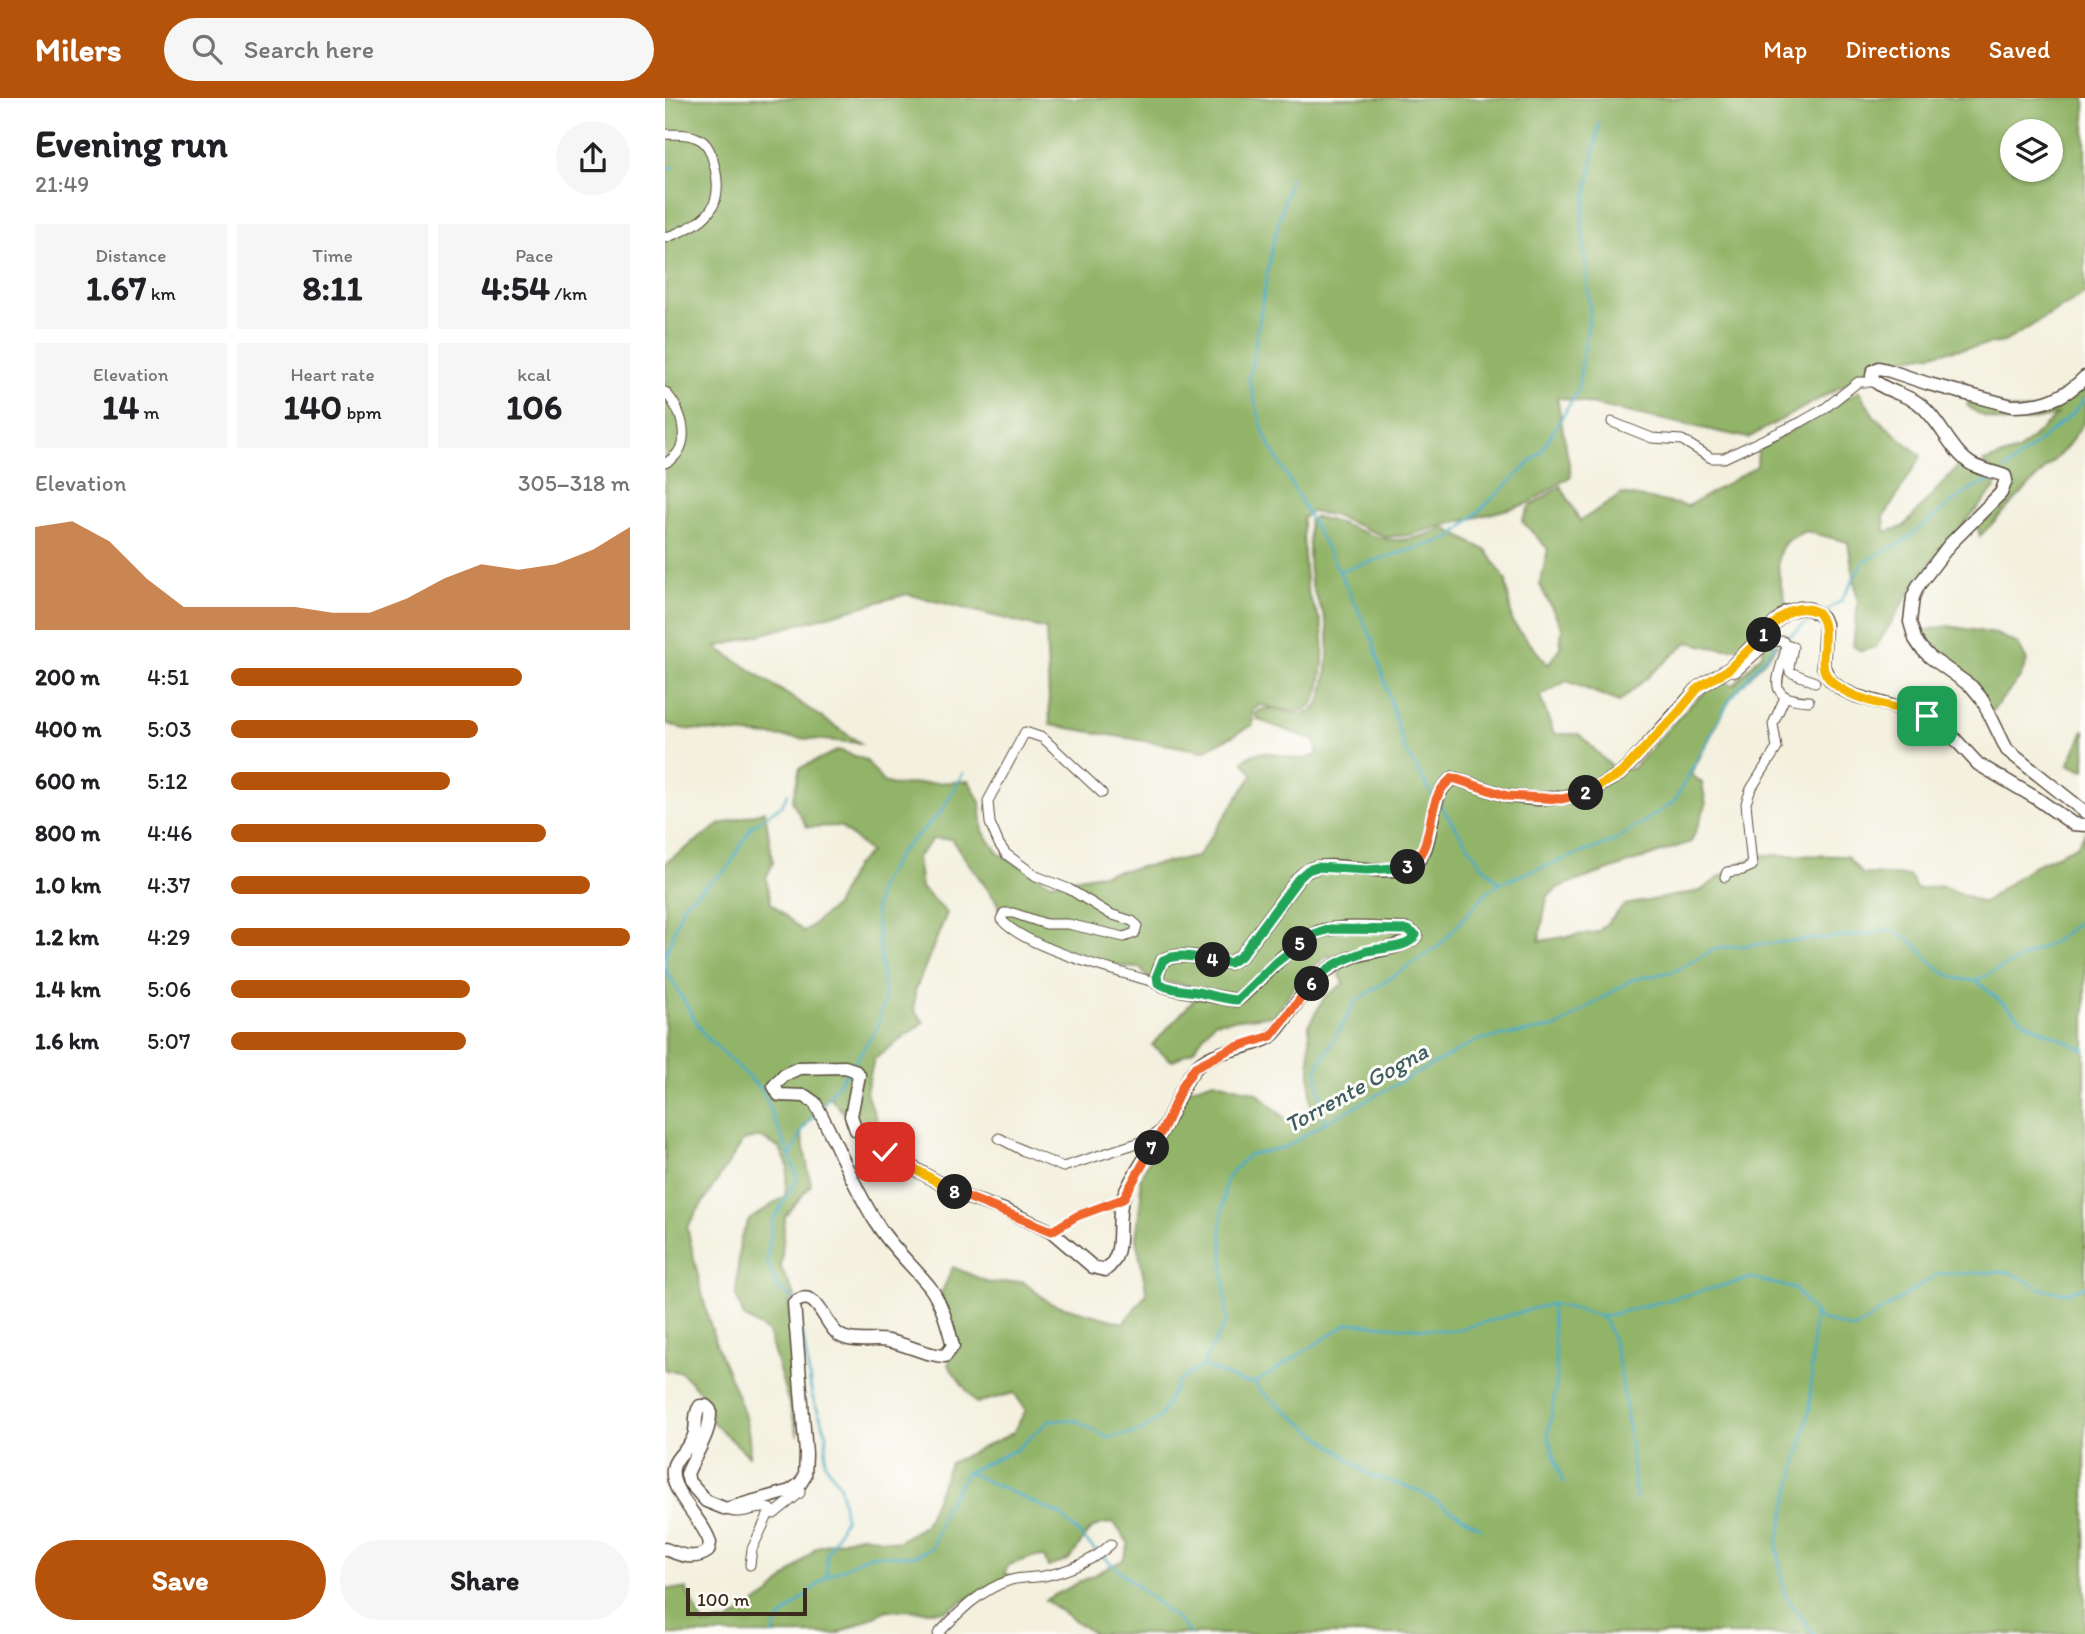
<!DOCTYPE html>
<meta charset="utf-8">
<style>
body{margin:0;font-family:Itim,sans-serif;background:#f6f6f6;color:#202124;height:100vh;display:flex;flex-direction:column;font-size:26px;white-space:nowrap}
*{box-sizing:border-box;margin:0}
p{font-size:23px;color:#757577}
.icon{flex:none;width:38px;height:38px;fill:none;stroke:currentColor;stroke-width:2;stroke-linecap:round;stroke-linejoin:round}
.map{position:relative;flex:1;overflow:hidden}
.sheet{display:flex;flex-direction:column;background:#fff;width:665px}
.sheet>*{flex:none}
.tools{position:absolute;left:1335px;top:21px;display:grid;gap:14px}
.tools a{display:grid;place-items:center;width:63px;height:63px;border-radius:50%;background:#fff;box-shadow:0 2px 5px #0004;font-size:35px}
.scale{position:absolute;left:21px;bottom:18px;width:121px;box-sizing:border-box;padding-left:7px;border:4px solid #3b2a1e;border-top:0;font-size:19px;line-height:24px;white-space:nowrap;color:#3b2a1e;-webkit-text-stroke:5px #fdfcf7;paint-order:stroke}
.pin{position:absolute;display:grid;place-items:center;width:60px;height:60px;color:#fff;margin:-30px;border-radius:14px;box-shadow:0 4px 10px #0006}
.km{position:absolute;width:35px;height:35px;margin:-18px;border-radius:50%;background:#222;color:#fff;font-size:19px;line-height:35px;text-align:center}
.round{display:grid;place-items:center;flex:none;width:74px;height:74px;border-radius:37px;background:#f6f6f6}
.overview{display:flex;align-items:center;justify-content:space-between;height:119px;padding:0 35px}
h1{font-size:38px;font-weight:700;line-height:52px}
.stats{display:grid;grid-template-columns:repeat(3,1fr);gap:10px;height:119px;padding:7px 35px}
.stats div{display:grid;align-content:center;border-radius:0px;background:#f6f6f6;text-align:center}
.stats b{font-size:35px;font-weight:700}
.stats small{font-size:19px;font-weight:400}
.stats p{font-size:19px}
.chart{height:196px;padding:14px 35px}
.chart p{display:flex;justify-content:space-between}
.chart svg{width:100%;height:126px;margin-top:7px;fill:#b45309;opacity:.7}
.action{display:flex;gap:14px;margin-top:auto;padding:14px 35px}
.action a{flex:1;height:80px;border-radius:42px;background:#b45309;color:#fff;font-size:28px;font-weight:700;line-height:80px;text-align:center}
.action a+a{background:#f6f6f6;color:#202124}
ul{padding:0 35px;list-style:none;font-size:23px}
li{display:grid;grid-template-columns:112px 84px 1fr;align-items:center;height:52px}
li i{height:18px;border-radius:9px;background:#b45309}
header{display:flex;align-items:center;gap:42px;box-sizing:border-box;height:98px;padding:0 35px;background:#b45309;color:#fff}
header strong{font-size:33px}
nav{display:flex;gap:38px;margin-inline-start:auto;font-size:24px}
.search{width:490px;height:63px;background:#f6f6f6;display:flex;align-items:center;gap:18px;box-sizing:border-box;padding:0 24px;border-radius:38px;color:#757577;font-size:26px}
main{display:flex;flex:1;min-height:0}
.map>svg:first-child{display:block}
</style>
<header>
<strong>Milers</strong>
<div class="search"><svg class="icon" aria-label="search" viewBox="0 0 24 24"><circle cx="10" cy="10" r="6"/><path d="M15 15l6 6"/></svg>Search here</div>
<nav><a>Map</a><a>Directions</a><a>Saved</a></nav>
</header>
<main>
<section class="sheet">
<div class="overview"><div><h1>Evening run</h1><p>21:49</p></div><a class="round"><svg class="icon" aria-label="share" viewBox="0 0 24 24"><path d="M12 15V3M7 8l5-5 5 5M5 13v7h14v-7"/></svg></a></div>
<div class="stats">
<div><p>Distance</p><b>1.67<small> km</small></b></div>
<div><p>Time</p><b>8:11</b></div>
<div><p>Pace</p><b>4:54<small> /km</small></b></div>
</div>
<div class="stats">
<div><p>Elevation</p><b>14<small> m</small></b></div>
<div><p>Heart rate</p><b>140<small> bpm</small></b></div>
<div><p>kcal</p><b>106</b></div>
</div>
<div class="chart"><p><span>Elevation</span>305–318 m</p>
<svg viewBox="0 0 160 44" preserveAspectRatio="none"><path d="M0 44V8L10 6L20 13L30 26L40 36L50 36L60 36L70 36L80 38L90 38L100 33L110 26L120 21L130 23L140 21L150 16L160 8V44z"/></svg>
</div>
<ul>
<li><b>200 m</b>4:51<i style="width:73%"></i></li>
<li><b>400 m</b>5:03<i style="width:62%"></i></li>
<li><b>600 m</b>5:12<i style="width:55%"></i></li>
<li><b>800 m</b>4:46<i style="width:79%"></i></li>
<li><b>1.0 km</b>4:37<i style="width:90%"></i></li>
<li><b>1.2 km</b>4:29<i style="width:100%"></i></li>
<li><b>1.4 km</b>5:06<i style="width:60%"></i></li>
<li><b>1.6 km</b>5:07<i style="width:59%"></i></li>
</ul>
<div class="action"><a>Save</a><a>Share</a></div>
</section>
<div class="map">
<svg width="1420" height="1536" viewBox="0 0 1420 1536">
<rect width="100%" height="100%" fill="#fdfcf7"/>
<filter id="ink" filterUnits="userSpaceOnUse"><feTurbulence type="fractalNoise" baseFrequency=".0143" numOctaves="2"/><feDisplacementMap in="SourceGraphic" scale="14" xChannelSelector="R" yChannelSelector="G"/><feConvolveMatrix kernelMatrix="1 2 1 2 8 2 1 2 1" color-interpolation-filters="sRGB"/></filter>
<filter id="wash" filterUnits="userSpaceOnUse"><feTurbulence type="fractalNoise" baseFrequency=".00686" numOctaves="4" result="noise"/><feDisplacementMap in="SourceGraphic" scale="28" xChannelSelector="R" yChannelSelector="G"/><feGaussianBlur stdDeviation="1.57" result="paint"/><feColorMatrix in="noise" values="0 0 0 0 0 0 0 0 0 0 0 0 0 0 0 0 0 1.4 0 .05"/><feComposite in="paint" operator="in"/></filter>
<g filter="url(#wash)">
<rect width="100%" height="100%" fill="#f3f0de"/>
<g fill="#92b468" stroke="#666f43" stroke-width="2" fill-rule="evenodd">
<path d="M0 0H1420V196L1339 244 1223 263 1083 340 892 299 906 378 862 406 744 437 721 439 667 417 646 414 638 420C638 443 639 467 642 491 644 503 653 514 656 526 660 544 660 599 643 610 632 617 607 609 595 607L587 613 588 627 539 653 385 627 381 531 242 496 51 549 195 645 19 631 0 625ZM1348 33H1386V72H1348Z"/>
<path d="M1420 285V323L1401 350 1315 438 1311 424 1342 389 1318 364 1353 353 1392 317C1359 324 1330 332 1302 307L1307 301C1356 314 1379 323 1420 285Z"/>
<path d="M1194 293 1209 318 1256 358 1219 419 1220 434 1238 429 1296 365 1331 381V389L1258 473 1211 549 1196 553 1188 548 1193 504 1183 444 1140 433C1134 436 1125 440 1120 445 1107 458 1116 490 1121 505L1084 550H1050L1023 544 954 604 902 583 875 598 889 636H914L948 670 967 671 1024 608 1054 582 1069 587 1097 556 1099 542 1113 547 1065 601 1026 676 1037 685 1041 707 1026 744 894 789 882 799 874 843 933 834 960 807 1035 793 1074 765 1099 757 1182 758 1197 776 1245 778 1251 791 1277 788 1318 805 1368 768 1412 748 1420 735V1536H429L380 1502 458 1462 464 1446 449 1425C417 1426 423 1441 405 1460 400 1465 390 1466 383 1469L379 1459 370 1458 344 1467 339 1475 345 1478 280 1513 222 1512 173 1536H0V1491H21L39 1527 63 1524 105 1496 152 1449 198 1437 232 1444 260 1427 285 1365 348 1335 361 1312 349 1295 311 1305 283 1267 291 1250 275 1198 288 1169 325 1185 357 1183 385 1205 458 1225 482 1195 471 1140 476 1099 475 1080 521 992 549 983 592 995 623 1023 646 1016 644 926 660 899 679 885 664 857 637 877 610 917 549 924 528 952 507 963 487 947 539 891 482 880 476 870C426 869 380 845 335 822L334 807 286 741H268L252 759 256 790 282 815 250 893 249 912 259 924 209 961 201 994 223 1051 195 1033 164 998 136 1034 146 1087 120 1118 116 1170 130 1198 124 1206 133 1337 103 1234 79 1219 71 1197 75 1141 84 1122 120 1098 123 1068 115 1050 95 1039 78 1043 22 1129C31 1167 38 1208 51 1245 62 1278 89 1322 84 1358L48 1325 43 1302 16 1274 0 1272V765L56 726 100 713 108 765 101 780 106 805 139 834 170 808 190 768 205 754 175 728 142 729 127 703 135 670 174 652 201 662 218 684 229 687 304 683 315 704 318 733 333 755 385 785 532 759 588 677 578 663C597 645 616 661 637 661 642 661 648 658 653 656L649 642 593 622 590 616C607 600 635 628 651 609 663 594 666 541 661 524 658 512 651 501 647 488 642 469 645 443 644 423L649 419C674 422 695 435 719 441 738 445 763 437 780 430L822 453 841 483 847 524 883 567 895 549 897 530 875 487 883 451 857 423 864 409 896 388 915 423 957 396 1023 408 1092 368 1093 352Z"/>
<path d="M1283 528 1331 536 1353 546 1362 563 1355 580 1326 614C1319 601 1313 587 1301 577 1282 560 1265 558 1252 534Z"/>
<polygon points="1419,633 1420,633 1420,672 1403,667"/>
</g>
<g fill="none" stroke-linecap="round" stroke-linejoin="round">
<g stroke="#48acc7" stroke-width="2.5">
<polyline points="0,71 9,69"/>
<polyline points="625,80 607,149 584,281 599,336 674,473 708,543 739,650 769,699"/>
<polyline points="1340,372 1409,314 1420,300"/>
<polyline points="674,473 786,440 875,355 912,294 925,214 917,124 934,26"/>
<polyline points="1159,514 1176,503 1198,464 1236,445 1302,393 1332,380"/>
<polyline points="1119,542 1147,521"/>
<polyline points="775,707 815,765 835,785"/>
<polyline points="0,859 19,805 63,770 87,728 117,707 123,695"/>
<polyline points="0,861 2,874 39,937 97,992 127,1064 132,1081 107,1124 102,1164 113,1191 129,1201"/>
<polyline points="1311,883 1362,925 1420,952"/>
<polyline points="1311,883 1390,843 1420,819"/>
<polyline points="188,966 212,930 220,900 210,810 214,788 234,755 277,713 298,675"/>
<polyline points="157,1008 182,974"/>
<polyline points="660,1025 652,975 654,967 691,903 774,848 822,794 835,785 949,743 1009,704 1065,601 1112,545"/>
<polyline points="126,1058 138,1031 150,1016"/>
<polyline points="886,1206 892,1280 883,1338 898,1385"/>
<path d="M937 1219C960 1250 965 1359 971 1401"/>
<polyline points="138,1236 147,1298 162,1336 160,1365 175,1388 180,1420 162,1456 161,1479"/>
<polyline points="538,1268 577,1284 590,1285 684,1225 787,1233 886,1206 919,1213 937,1219 1087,1180 1130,1191 1154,1221 1189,1231 1273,1176 1344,1174 1376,1191 1402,1195 1420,1188"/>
<polyline points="590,1285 594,1292 705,1377 752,1392 816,1430"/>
<polyline points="302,1374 396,1417 431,1453"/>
<polyline points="436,1457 516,1525 525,1536"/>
<path d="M108 1536 113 1523 161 1479 204 1457 248 1458 267 1450 279 1410 302 1374 351 1352 385 1322H410L443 1340 477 1333 495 1319 513 1284 537 1268 562 1222 556 1127 561 1081 583 1057 621 1049 656 1027 813 942 892 929 966 882 1010 873 1052 850 1204 836 1225 831C1232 835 1240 838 1245 842 1272 865 1270 880 1311 883"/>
<polyline points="1149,1536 1119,1496 1112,1447 1145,1310 1149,1215"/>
</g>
</g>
</g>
<g filter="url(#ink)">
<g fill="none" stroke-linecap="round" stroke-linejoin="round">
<defs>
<g id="street">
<path d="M0 36C10 37 22 35 32 40 43 44 46 55 49 66 61 111 40 125 0 140"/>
<path d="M0 294C18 312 30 351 0 365"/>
<polyline points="947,324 987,340 1017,342 1046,360 1059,360 1136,324 1159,311 1193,284 1208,284"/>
<polyline points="1121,547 1128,549 1124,569 1125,574 1150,584"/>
<path d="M1064 571 1071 574 1104 544 1118 543 1121 550C1114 580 1098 601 1144 603"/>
<path d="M437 695 378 640 360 634 323 703 325 725 334 746 341 756 371 778 404 791 445 816 467 823 472 827 470 835 459 839 403 826H381L348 815H339L336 821C357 849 457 875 493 885"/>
<polyline points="1060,779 1062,774 1078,772 1087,768 1081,705 1086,691 1112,650 1108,626 1120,599"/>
<polyline points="334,1040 359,1053 398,1069 482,1042 494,1033"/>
<polyline points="386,1133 412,1118 458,1101"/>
<path d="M61 1411C75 1420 90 1406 106 1411L87 1451 85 1467"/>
<polyline points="109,1416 135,1395 135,1386"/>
<path d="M273 1536C294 1514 316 1491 346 1482 357 1479 368 1480 379 1478 403 1473 428 1463 446 1446"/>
</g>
<g id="secondary">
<path d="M1420 279C1399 301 1377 308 1347 308L1264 286 1222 272 1214 270 1208 273 1207 278C1211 291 1241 296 1253 305 1275 321 1286 355 1308 367 1318 372 1330 374 1340 378L1341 382 1336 395 1285 446 1253 488 1248 499 1245 524 1250 541 1256 550 1265 559 1307 589 1317 601 1342 652 1420 714"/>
<path d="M0 1451C15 1457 29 1463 43 1453L45 1445C40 1423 0 1391 9 1367 13 1356 24 1351 28 1340 33 1330 28 1317 35 1308H41L45 1312C46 1336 31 1354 22 1376L24 1384 41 1403 61 1411 125 1393 135 1386 140 1378 141 1356 129 1205C152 1187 159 1227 174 1237 188 1246 207 1240 223 1243 242 1246 261 1258 280 1258L288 1248C283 1228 277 1205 264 1188 247 1167 226 1149 212 1126 187 1087 172 1045 150 1005L140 998 114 997 109 988 119 977 134 970 180 969 189 972 194 977 186 1018 191 1032 221 1054 295 1097 339 1112 386 1133 428 1169 440 1172C462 1157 450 1126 457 1103 466 1077 486 1054 499 1029 510 1010 515 990 528 973 546 949 584 953 605 939 613 933 620 922 625 914 646 885 654 873 687 859 702 853 745 850 751 837L743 832C718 831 691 828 666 831 634 834 597 882 572 902 558 901 546 897 532 895 518 892 506 892 493 885L492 877 498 862C520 853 543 862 565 865L576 858 633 781C637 777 641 773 646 771 667 762 719 779 744 769 775 756 757 700 788 680L842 698 873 701 914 698 929 691 955 676 969 662 1034 589 1064 571 1121 514 1135 510 1145 511 1157 519 1160 526 1158 568 1165 582 1176 591 1191 598 1262 618 1288 639 1313 666 1371 700 1408 726 1420 727"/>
</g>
</defs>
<use href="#street" stroke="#57483b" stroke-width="11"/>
<use href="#secondary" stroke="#57483b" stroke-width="15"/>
<use href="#street" stroke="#fff" stroke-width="9"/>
<use href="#secondary" stroke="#fff" stroke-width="12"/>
</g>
</g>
<g fill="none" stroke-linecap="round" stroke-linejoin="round" filter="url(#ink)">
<defs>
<path id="split-1" d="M1099 537C1114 520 1128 503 1152 514 1162 525 1159 536 1159 550 1158 557 1157 565 1159 572 1170 602 1234 609 1262 618"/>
<polyline id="split-2" points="921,695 955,676 1012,616 1034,589 1064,571 1099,537"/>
<path id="split-3" d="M743 769C775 748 756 700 788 680L842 698 897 701 921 695"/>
<polyline id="split-4" points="548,862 565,865 576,858 633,781 643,772 652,769 702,772 743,769"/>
<path id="split-5" d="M548 862C531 859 514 855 498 862L492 877 493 885C506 892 518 892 532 894 546 897 558 901 572 902L608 867 635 846"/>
<path id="split-6" d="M635 846 649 836 665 831 743 832 751 837C743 852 714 849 699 854 680 861 660 869 647 886"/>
<polyline id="split-7" points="487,1050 500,1027 518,987 530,969 565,951 606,938 647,886"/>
<polyline id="split-8" points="290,1094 387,1133 412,1118 458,1101 487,1050"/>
<polyline id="split-9" points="220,1054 290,1094"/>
</defs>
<use href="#split-1" stroke="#fff" stroke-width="14"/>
<use href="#split-2" stroke="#fff" stroke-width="14"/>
<use href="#split-3" stroke="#fff" stroke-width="14"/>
<use href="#split-4" stroke="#fff" stroke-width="14"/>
<use href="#split-5" stroke="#fff" stroke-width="14"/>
<use href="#split-6" stroke="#fff" stroke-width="14"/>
<use href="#split-7" stroke="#fff" stroke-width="14"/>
<use href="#split-8" stroke="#fff" stroke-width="14"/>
<use href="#split-9" stroke="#fff" stroke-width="14"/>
<use href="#split-1" stroke="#f5b400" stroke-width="9"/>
<use href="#split-2" stroke="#f5b400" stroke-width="9"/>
<use href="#split-3" stroke="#f0652b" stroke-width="9"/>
<use href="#split-4" stroke="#22a559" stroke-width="9"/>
<use href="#split-5" stroke="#22a559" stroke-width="9"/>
<use href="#split-6" stroke="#22a559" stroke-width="9"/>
<use href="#split-7" stroke="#f0652b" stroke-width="9"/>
<use href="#split-8" stroke="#f0652b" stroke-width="9"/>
<use href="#split-9" stroke="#f5b400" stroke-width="9"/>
</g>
<g text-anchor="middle" stroke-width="6" stroke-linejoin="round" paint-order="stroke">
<g font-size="24" font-style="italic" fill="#405e62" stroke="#fdfcf7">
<text transform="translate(691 990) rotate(-29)" y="8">Torrente Gogna</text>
</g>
</g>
</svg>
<div class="tools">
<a><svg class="icon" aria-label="layers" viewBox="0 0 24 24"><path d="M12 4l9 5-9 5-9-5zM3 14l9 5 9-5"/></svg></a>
</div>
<div class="scale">100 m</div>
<div class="pin" style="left:1262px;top:618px;background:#1e9e55"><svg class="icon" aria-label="arrive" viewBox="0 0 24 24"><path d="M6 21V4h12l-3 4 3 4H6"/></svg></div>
<div class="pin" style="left:220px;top:1054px;background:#d93025"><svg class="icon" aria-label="check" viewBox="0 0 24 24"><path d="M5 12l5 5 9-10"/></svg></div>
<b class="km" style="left:1099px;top:537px">1</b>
<b class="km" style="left:921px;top:695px">2</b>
<b class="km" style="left:743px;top:769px">3</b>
<b class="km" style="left:548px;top:862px">4</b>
<b class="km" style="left:635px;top:846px">5</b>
<b class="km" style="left:647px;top:886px">6</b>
<b class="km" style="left:487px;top:1050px">7</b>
<b class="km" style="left:290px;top:1094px">8</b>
</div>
</main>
